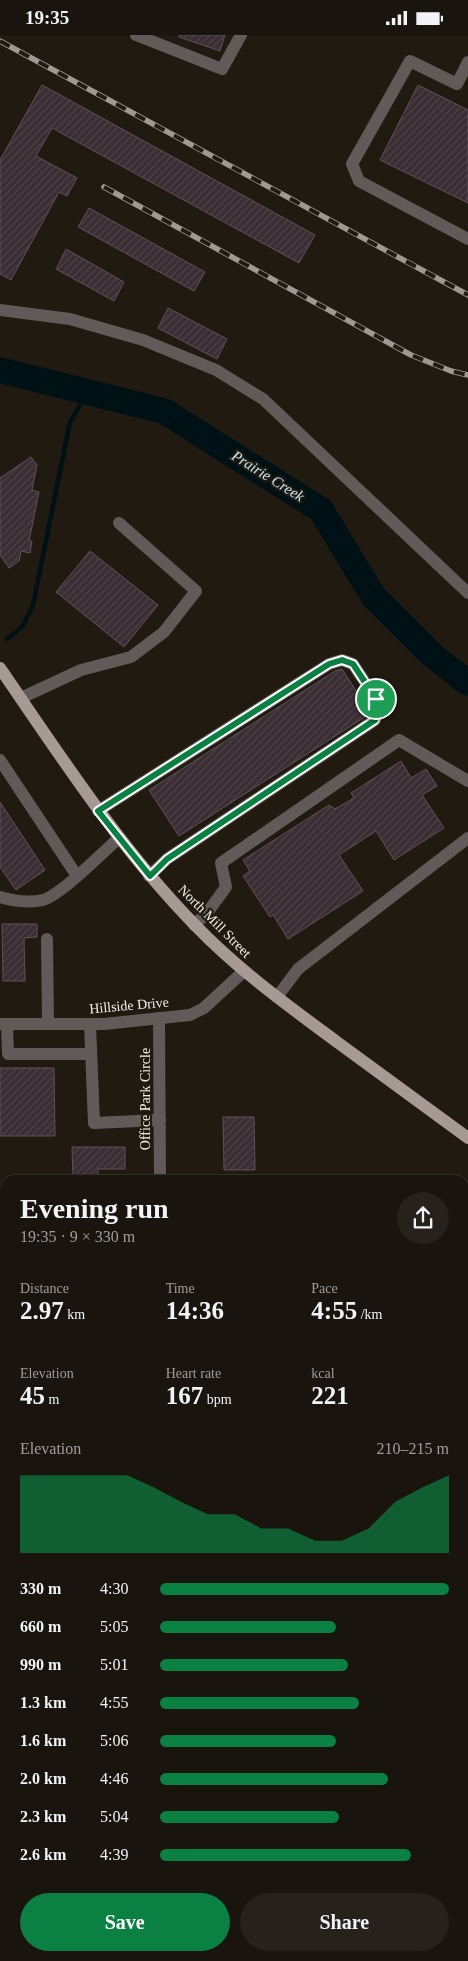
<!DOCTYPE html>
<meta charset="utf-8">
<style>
body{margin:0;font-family:Georgia,serif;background:#26211b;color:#f1f3f6;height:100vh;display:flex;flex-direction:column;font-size:19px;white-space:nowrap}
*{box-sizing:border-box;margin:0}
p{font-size:16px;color:#9f9e9d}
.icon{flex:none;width:28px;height:28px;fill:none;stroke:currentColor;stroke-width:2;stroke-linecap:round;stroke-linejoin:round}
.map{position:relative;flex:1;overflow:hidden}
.panel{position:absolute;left:0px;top:1140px;width:469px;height:786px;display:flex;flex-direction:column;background:#19140d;border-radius:15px 15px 0 0;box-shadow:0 1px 4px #0004,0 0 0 1px #37332e}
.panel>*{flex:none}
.pin{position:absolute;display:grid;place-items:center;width:42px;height:42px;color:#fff;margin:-21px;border:2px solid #fff;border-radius:50%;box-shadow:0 1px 5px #0007}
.round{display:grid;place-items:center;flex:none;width:52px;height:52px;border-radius:26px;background:#26211b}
.headline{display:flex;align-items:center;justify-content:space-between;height:85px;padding:0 20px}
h1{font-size:28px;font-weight:800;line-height:38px}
.stats{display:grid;grid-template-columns:repeat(3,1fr);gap:8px;height:85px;padding:5px 20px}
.stats div{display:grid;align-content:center}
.stats b{font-size:25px;font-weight:800}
.stats small{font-size:14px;font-weight:400}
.stats p{font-size:14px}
.chart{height:140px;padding:10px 20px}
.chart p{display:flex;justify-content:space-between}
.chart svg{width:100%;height:90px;margin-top:5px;fill:#0b8043;opacity:.7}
.button{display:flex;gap:10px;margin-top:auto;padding:10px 20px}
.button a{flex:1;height:58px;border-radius:30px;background:#0b8043;color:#fff;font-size:20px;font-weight:800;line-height:58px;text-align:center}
.button a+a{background:#26211b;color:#f1f3f6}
ul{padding:0 20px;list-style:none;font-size:16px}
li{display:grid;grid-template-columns:80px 60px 1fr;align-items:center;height:38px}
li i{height:12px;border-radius:6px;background:#0b8043}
.status{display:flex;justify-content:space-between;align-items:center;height:35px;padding:0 25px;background:#19140d;direction:ltr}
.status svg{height:14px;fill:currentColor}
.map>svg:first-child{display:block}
</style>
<div class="status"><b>19:35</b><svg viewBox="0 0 49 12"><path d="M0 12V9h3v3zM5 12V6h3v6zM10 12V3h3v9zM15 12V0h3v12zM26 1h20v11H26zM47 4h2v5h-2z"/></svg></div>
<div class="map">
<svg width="468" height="1926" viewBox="0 0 468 1926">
<defs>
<pattern id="building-hatch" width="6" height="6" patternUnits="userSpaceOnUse" patternTransform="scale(1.25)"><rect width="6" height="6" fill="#3a2e34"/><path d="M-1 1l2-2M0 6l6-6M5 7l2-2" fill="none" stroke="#4d4248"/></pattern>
</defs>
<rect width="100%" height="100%" fill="#211a11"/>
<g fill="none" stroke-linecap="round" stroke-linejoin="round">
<polyline stroke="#001116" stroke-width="4.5" points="7,604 23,591 33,570 70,387 88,357"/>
<polyline stroke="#001116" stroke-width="26" points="0,335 164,376 321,475 373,561 433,621 468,648"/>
</g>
<g fill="url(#building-hatch)" stroke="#5f5158">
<polygon points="179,0 225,0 220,16 179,2"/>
<polygon points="42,50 315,200 299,228 52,93 36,121 77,143 67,161 59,157 11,245 0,239 0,125"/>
<polygon points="418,50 468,75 468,168 380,125"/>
<polygon points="89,173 205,237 194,256 78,192"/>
<polygon points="66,214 124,247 114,266 56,234"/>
<polygon points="168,273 227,304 217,324 158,293"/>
<polygon points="31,422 37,430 32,455 39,457 29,506 32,506 30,518 21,516 19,526 9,533 0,520 0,443"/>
<polygon points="90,516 158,570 124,612 56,557"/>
<polygon points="342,634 370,677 368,680 179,801 149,755 335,636"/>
<polygon points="401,726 411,743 426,734 437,751 422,760 444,793 394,825 376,796 339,820 363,856 288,904 273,880 270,882 243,841 250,836 243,825 329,770 335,774 354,763 351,758"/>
<polygon points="0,767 45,835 16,855 0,832"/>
<polygon points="2,889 37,889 37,902 24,903 25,946 3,946"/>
<polygon points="0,1033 54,1033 55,1101 0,1101"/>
<polygon points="223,1082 254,1082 255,1135 224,1135"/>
<polygon points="72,1112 125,1112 125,1134 98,1134 98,1145 73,1145"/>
</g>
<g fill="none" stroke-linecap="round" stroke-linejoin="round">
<g stroke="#615a58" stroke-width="12">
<polyline points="136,0 222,34 241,0"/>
<polyline points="468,27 457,49 410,26 352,129 359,146 468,204"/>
<polyline points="0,275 70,284 143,305 216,335 263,364 468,558"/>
<polyline points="21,663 81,635 131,622 164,597 196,556 119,488"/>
<polyline points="0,725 77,841"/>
<polyline points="98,776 329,629 342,625 353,629 376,664 379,675 375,685 167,824 149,841"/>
<path d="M0 862C11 866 31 868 43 865 62 859 102 818 119 803"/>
<polyline points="194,890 207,878 226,852 221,828 399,705 468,746"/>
<polyline points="47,904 48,989"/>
<polyline points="277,962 298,934 468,803"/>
<polyline points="159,983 160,1145"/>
<polyline points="0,989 104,989 190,980 204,973 244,936"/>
<polyline points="7,989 8,1019 91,1019"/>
<polyline points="90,989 94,1088 160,1085"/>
<polyline points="0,1235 5,1235"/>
<polyline points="4,1372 5,1471"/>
<polyline points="0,1672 5,1673"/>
<polyline points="464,1757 468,1757"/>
<polyline points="17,1921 18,1926"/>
<polyline points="204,1921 204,1926"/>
<polyline points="435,1926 468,1926"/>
</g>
<path stroke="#a79a95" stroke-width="12" d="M0 633C61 722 119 812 194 889 237 934 287 970 337 1007 380 1039 424 1071 468 1103"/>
<defs>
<g id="rail">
<polyline points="0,6 468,260"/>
<polyline points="104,152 411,320 451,336 468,340"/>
</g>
</defs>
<use href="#rail" stroke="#9e9991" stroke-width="5.5"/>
<use href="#rail" stroke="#211a11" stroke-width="4" stroke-dasharray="11" stroke-linecap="butt"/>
</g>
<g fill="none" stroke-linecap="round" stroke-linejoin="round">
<defs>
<polygon id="route" points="342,625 353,629 376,664 379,675 375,685 167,824 150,841 98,776 329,629"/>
</defs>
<use href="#route" stroke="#fff" stroke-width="10"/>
<use href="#route" stroke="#0b8043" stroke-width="6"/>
</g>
<g text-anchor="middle" stroke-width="4.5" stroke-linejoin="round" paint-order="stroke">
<g font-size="14" fill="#f3efe8" stroke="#211a11">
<text transform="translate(215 886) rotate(45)" y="5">North Mill Street</text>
<text transform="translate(129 970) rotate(-5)" y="5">Hillside Drive</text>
<text transform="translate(145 1064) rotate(-90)" y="5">Office Park Circle</text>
</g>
<g font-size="15" font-style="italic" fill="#c7eaf6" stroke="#211a11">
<text transform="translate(268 441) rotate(32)" y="5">Prairie Creek</text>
</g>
</g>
</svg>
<div class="pin" style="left:376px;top:664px;background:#1e9e55"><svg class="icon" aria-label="arrive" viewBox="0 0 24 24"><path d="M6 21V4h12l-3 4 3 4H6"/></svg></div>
<section class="panel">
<div class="headline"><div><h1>Evening run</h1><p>19:35 · 9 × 330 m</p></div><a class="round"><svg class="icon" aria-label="share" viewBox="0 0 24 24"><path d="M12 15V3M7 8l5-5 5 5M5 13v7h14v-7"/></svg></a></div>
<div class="stats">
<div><p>Distance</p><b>2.97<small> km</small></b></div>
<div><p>Time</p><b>14:36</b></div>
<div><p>Pace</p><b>4:55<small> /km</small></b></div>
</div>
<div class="stats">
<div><p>Elevation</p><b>45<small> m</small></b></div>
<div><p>Heart rate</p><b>167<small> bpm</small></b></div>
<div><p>kcal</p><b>221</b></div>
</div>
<div class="chart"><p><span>Elevation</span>210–215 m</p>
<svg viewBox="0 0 160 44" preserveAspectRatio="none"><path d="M0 44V6L10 6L20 6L30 6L40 6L50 12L60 19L70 25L80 25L90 32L100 32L110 38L120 38L130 32L140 19L150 12L160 6V44z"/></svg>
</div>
<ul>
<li><b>330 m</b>4:30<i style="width:100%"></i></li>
<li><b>660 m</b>5:05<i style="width:61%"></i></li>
<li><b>990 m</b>5:01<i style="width:65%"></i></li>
<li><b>1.3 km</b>4:55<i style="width:69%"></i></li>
<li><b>1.6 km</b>5:06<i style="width:61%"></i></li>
<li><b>2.0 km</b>4:46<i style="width:79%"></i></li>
<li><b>2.3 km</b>5:04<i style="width:62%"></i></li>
<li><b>2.6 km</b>4:39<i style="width:87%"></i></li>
</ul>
<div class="button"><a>Save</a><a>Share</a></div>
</section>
</div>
